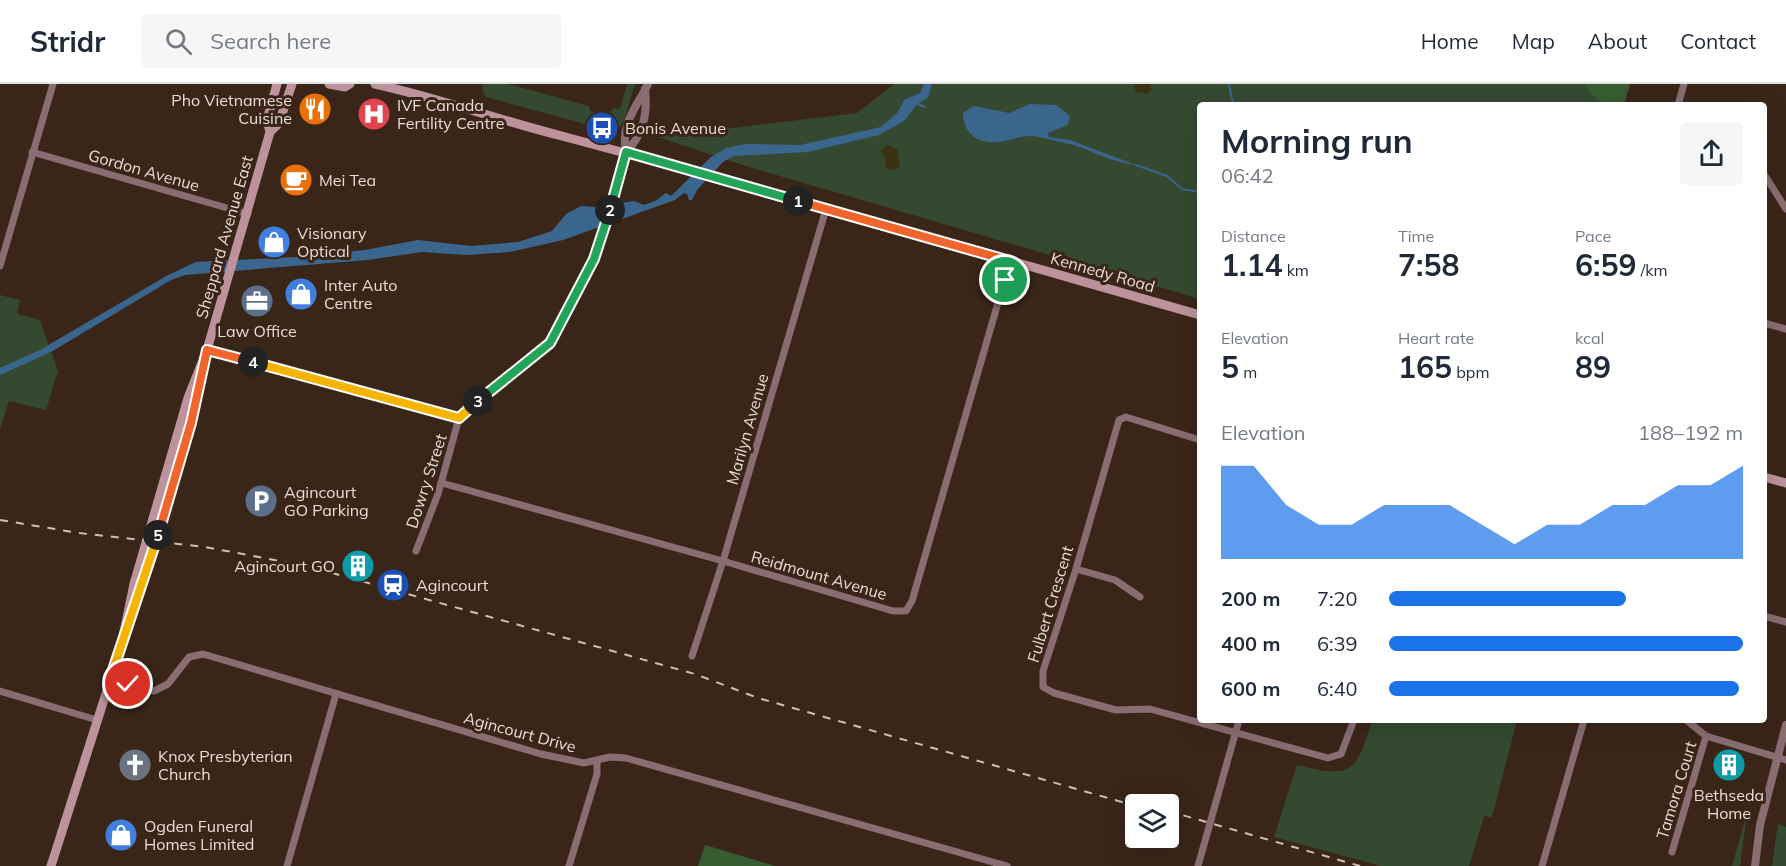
<!DOCTYPE html>
<meta charset="utf-8">
<style>
body{margin:0;font-family:Mulish,sans-serif;background:#f6f6f7;color:#1f2937;height:100vh;display:flex;flex-direction:column;font-size:22px;white-space:nowrap}
*{box-sizing:border-box;margin:0}
p{font-size:20px;color:#747a83}
.icon{flex:none;width:33px;height:33px;fill:none;stroke:currentColor;stroke-width:2;stroke-linecap:round;stroke-linejoin:round}
.map{position:relative;flex:1;overflow:hidden}
.drawer{position:absolute;left:1197px;top:18px;width:570px;height:621px;display:flex;flex-direction:column;background:#fff;border-radius:6px;box-shadow:0 6px 24px #0002}
.drawer>*{flex:none}
.buttons{position:absolute;left:1125px;top:710px;display:grid;gap:12px}
.buttons a{display:grid;place-items:center;width:54px;height:54px;border-radius:6px;background:#fff;box-shadow:0 6px 24px #0002;font-size:30px}
.pin{position:absolute;display:grid;place-items:center;width:51px;height:51px;color:#fff;margin:-26px;border:3px solid #fff;border-radius:50%;box-shadow:0 2px 6px #0007}
.km{position:absolute;width:30px;height:30px;margin:-15px;border-radius:50%;background:#222;color:#fff;font-size:16px;line-height:30px;text-align:center}
.round{display:grid;place-items:center;flex:none;width:63px;height:63px;border-radius:6px;background:#f6f6f7}
.summary{display:flex;align-items:center;justify-content:space-between;height:102px;padding:0 24px}
h1{font-size:33px;font-weight:700;line-height:45px}
.stats{display:grid;grid-template-columns:repeat(3,1fr);gap:9px;height:102px;padding:6px 24px}
.stats div{display:grid;align-content:center}
.stats b{font-size:30px;font-weight:700}
.stats small{font-size:16px;font-weight:400}
.stats p{font-size:16px}
.chart{height:168px;padding:12px 24px}
.chart p{display:flex;justify-content:space-between}
.chart svg{width:100%;height:108px;margin-top:6px;fill:#1a73e8;opacity:.7}
ul{padding:0 24px;list-style:none;font-size:20px}
li{display:grid;grid-template-columns:96px 72px 1fr;align-items:center;height:45px}
li i{height:15px;border-radius:8px;background:#1a73e8}
header{display:flex;align-items:center;gap:36px;box-sizing:border-box;height:84px;padding:0 30px;background:#fff;border-bottom:2px solid #e0e1e3}
header strong{font-size:28px}
nav{display:flex;gap:33px;margin-inline-start:auto;font-size:21px}
.search{width:420px;height:54px;background:#f6f6f7;display:flex;align-items:center;gap:15px;box-sizing:border-box;padding:0 21px;border-radius:6px;color:#747a83;font-size:22px}
.map>svg:first-child{display:block}
</style>
<header>
<strong>Stridr</strong>
<div class="search"><svg class="icon" aria-label="search" viewBox="0 0 24 24"><circle cx="10" cy="10" r="6"/><path d="M15 15l6 6"/></svg>Search here</div>
<nav><a>Home</a><a>Map</a><a>About</a><a>Contact</a></nav>
</header>
<div class="map">
<svg width="1786" height="782" viewBox="0 0 1786 782">
<rect width="100%" height="100%" fill="#3a2619"/>
<g fill="#354931">
<polygon points="482,0 508,0 589,22 590,27 609,31 613,24 620,25 627,0 635,0 623,39 614,48 486,13 483,9"/>
<polygon points="894,0 1628,0 1622,21 1200,21 1200,215 746,82 658,53 857,29"/>
<polygon points="0,211 20,216 17,230 40,236 58,287 46,326 9,317 0,345"/>
<path d="M1372 636H1517L1492 733 1484 732 1469 782H1381L1274 753 1297 681C1353 695 1356 689 1372 636Z"/>
<polygon points="1747,729 1740,782 1732,782"/>
<polygon points="1778,740 1786,743 1786,782 1772,782"/>
</g>
<g fill="#385c31">
<path d="M1584 0H1630L1624 21C1599 21 1599 20 1584 0Z"/>
<polygon points="705,761 775,782 698,782"/>
</g>
<g fill="#3b3212">
<polygon points="1133,0 1150,0 1151,7 1147,10 1136,8"/>
<polygon points="887,61 897,65 900,81 897,85 890,86 885,83 886,76 881,67"/>
</g>
<g fill="#3a668d">
<polygon points="924,0 932,0 928,14 917,20 904,37 879,51 808,68 734,72 723,78 697,106 692,116 689,116 687,110 684,109 675,116 563,156 510,168 466,171 422,168 368,176 185,191 171,196 51,268 0,291 0,284 40,266 168,191 196,178 296,173 365,166 418,156 471,162 518,158 552,147 566,130 581,122 596,123 634,117 644,121 655,117 666,109 671,112 711,73 726,64 746,60 800,61 881,43 898,28 904,16 920,9"/>
<path d="M1030 20 1056 21 1070 32 1068 41 1048 49 1049 53 1070 56 1136 81C1115 79 1095 68 1074 61 1062 58 1050 56 1038 53 1019 48 1000 65 978 55 967 50 964 41 963 29L974 22 1009 29Z"/>
</g>
<g fill="none" stroke-linecap="round" stroke-linejoin="round">
<g stroke="#3a668d" stroke-width="2">
<polyline points="1229,0 1233,21"/>
<polyline points="917,20 925,23"/>
<polyline points="1136,81 1167,92 1182,105 1200,108"/>
</g>
<g stroke="#896d73" stroke-width="7">
<polyline points="1678,21 1684,0"/>
<polyline points="32,68 248,130"/>
<polyline points="1764,90 1786,125"/>
<polyline points="0,182 53,0"/>
<polyline points="1764,239 1786,245"/>
<polyline points="207,266 459,334"/>
<polyline points="459,334 550,259 594,175 626,68"/>
<polyline points="1200,356 1126,333 1119,336 1076,485 1043,587 1043,603 1054,609 1116,626 1150,625 1328,674 1341,670 1354,636"/>
<polyline points="442,399 723,477 893,527 906,527 912,517 1010,177"/>
<polyline points="416,467 438,410 459,334"/>
<polyline points="1076,485 1115,496 1140,513"/>
<polyline points="1764,532 1786,538"/>
<polyline points="692,572 723,477 826,125"/>
<polyline points="109,595 154,607 168,600 189,573 203,570 541,670 584,679 610,673 626,674 1007,782"/>
<polyline points="0,607 97,636"/>
<polyline points="1686,636 1706,652 1786,676"/>
<polyline points="1672,768 1706,652"/>
<polyline points="287,782 336,610"/>
<polyline points="569,782 597,690 597,677"/>
<polyline points="1198,782 1239,636"/>
<polyline points="1542,782 1584,636"/>
</g>
<g stroke="#896d73" stroke-width="8">
<path d="M626 68C620 39 637 23 648 0"/>
<path d="M626 68C643 51 648 28 645 5"/>
<polyline points="1755,782 1760,741 1786,641"/>
</g>
<g stroke="#bd929c" stroke-width="9">
<polyline points="329,0 345,3 350,0"/>
<path d="M375 0C438 14 496 35 558 51 773 108 986 170 1200 231"/>
<polyline points="270,48 279,39 292,0"/>
<polyline points="1764,393 1786,399"/>
<polyline points="133,529 191,339 204,283"/>
<polyline points="122,558 134,500 188,314 207,266 270,48 267,36 277,0"/>
<polyline points="51,782 124,553"/>
</g>
<g stroke="#cebfb6" stroke-width="2" stroke-dasharray="8 8" stroke-linecap="butt">
<polyline points="0,436 79,449 205,463 307,482 695,590 758,614 1136,722"/>
<polyline points="1168,727 1360,782"/>
</g>
</g>
<g fill="none" stroke-linecap="round" stroke-linejoin="round">
<defs>
<polyline id="split-1" points="798,117 1010,177 1005,196"/>
<polyline id="split-2" points="610,126 626,68 798,117"/>
<polyline id="split-3" points="478,317 550,259 594,175 610,126"/>
<polyline id="split-4" points="253,278 459,334 478,317"/>
<polyline id="split-5" points="158,451 191,339 207,266 253,278"/>
<polyline id="split-6" points="128,600 110,595 158,451"/>
</defs>
<use href="#split-1" stroke="#fff" stroke-width="12"/>
<use href="#split-2" stroke="#fff" stroke-width="12"/>
<use href="#split-3" stroke="#fff" stroke-width="12"/>
<use href="#split-4" stroke="#fff" stroke-width="12"/>
<use href="#split-5" stroke="#fff" stroke-width="12"/>
<use href="#split-6" stroke="#fff" stroke-width="12"/>
<use href="#split-1" stroke="#f0652b" stroke-width="8"/>
<use href="#split-2" stroke="#22a559" stroke-width="8"/>
<use href="#split-3" stroke="#22a559" stroke-width="8"/>
<use href="#split-4" stroke="#f5b400" stroke-width="8"/>
<use href="#split-5" stroke="#f0652b" stroke-width="8"/>
<use href="#split-6" stroke="#f5b400" stroke-width="8"/>
</g>
<defs>
<symbol id="restaurant-disc" viewBox="-11 -11 22 22"><circle r="9.5" fill="#e8710a" stroke="#3a2619"/><path d="M-5-6h1v4h1v-4h1v4h1v-4h1v5L-1.5 .5V6h-2V.5L-5-1ZM5-6V6H3V1.5H1.5Q1.5-4 5-6Z" fill="#fff"/></symbol>
<symbol id="hospital-disc" viewBox="-11 -11 22 22"><circle r="9.5" fill="#e0444e" stroke="#3a2619"/><path d="M-5-5h3v3.5h4V-5h3V5h-3V1.5h-4V5h-3Z" fill="#fff"/></symbol>
<symbol id="bus-disc" viewBox="-11 -11 22 22"><circle r="9.5" fill="#1a4fb4" stroke="#3a2619"/><path d="M-5-6H5V4H4V6H2V4H-2V6H-4V4H-5ZM-3.5-4V0h7V-4ZM-3.5 1.2v1.5H-2V1.2ZM2 1.2v1.5H3.5V1.2Z" fill="#fff"/></symbol>
<symbol id="cafe-disc" viewBox="-11 -11 22 22"><circle r="9.5" fill="#e8710a" stroke="#3a2619"/><path d="M-5.5-4.5H6V0H3Q3 3.5 0 3.5H-2.5Q-5.5 3.5-5.5 0ZM3-3.2v2h1.7v-2ZM-6 4.5H4V6H-6Z" fill="#fff"/></symbol>
<symbol id="shop-disc" viewBox="-11 -11 22 22"><circle r="9.5" fill="#3f7fe0" stroke="#3a2619"/><path d="M-5-2.5h2.3a2.7 3.5 0 0 1 5.4 0H5L5.5 6h-11ZM-1.5-2.5h3a1.5 2.3 0 0 0-3 0Z" fill="#fff"/></symbol>
<symbol id="office-disc" viewBox="-11 -11 22 22"><circle r="9.5" fill="#5c6f8a" stroke="#3a2619"/><path d="M-6-3h4V-5.5h4V-3h4V5H-6ZM-1-4.5V-3h2v-1.5ZM-6 0V1H6V0Z" fill="#fff"/></symbol>
<symbol id="parking-disc" viewBox="-11 -11 22 22"><circle r="9.5" fill="#5c6f8a" stroke="#3a2619"/><path d="M-3.5-5.5H1a3.5 3.5 0 0 1 0 7H-1V5.5H-3.5ZM-1-3.4V-.6H.8a1.4 1.4 0 0 0 0-2.8Z" fill="#fff"/></symbol>
<symbol id="building-disc" viewBox="-11 -11 22 22"><circle r="9.5" fill="#0f9aa8" stroke="#3a2619"/><path d="M-4-6H4V6H1V3H-1V6H-4ZM-2.5-4.3h1.7v1.8h-1.7ZM.8-4.3h1.7v1.8H.8ZM-2.5-1h1.7V.8h-1.7ZM.8-1h1.7V.8H.8Z" fill="#fff"/></symbol>
<symbol id="station-disc" viewBox="-11 -11 22 22"><circle r="9.5" fill="#1a4fb4" stroke="#3a2619"/><path d="M-3-6H3Q5-6 5-4V2Q5 4 3 4L4.5 6H3L1.5 4h-3L-3 6H-4.5L-3 4Q-5 4-5 2V-4Q-5-6-3-6ZM-3.5-4v3h7v-3ZM-3.5 1v1.5H-2V1ZM2 1v1.5H3.5V1Z" fill="#fff"/></symbol>
<symbol id="church-disc" viewBox="-11 -11 22 22"><circle r="9.5" fill="#6b7280" stroke="#3a2619"/><path d="M-1.2-6h2.4v3.5h3.3v2.4h-3.3V6h-2.4V-.1h-3.3v-2.4h3.3Z" fill="#fff"/></symbol>
</defs>
<g fill-rule="evenodd">
<use href="#restaurant-disc" x="296" y="6" width="38" height="38"/>
<use href="#hospital-disc" x="355" y="11" width="38" height="38"/>
<use href="#bus-disc" x="583" y="25" width="38" height="38"/>
<use href="#cafe-disc" x="277" y="77" width="38" height="38"/>
<use href="#shop-disc" x="255" y="139" width="38" height="38"/>
<use href="#shop-disc" x="282" y="191" width="38" height="38"/>
<use href="#office-disc" x="238" y="198" width="38" height="38"/>
<use href="#parking-disc" x="242" y="398" width="38" height="38"/>
<use href="#building-disc" x="339" y="463" width="38" height="38"/>
<use href="#station-disc" x="374" y="482" width="38" height="38"/>
<use href="#church-disc" x="116" y="662" width="38" height="38"/>
<use href="#building-disc" x="1710" y="662" width="38" height="38"/>
<use href="#shop-disc" x="102" y="732" width="38" height="38"/>
</g>
<g text-anchor="middle" stroke-width="6" stroke-linejoin="round" paint-order="stroke">
<g font-size="16" fill="#eadcd4" stroke="#3a2619" text-anchor="start">
<text x="292" y="22" text-anchor="end">Pho Vietnamese<tspan x="292" dy="18">Cuisine</tspan></text>
<text x="397" y="27">IVF Canada<tspan x="397" dy="18">Fertility Centre</tspan></text>
<text x="625" y="50">Bonis Avenue</text>
<text x="319" y="102">Mei Tea</text>
<text x="297" y="155">Visionary<tspan x="297" dy="18">Optical</tspan></text>
<text x="324" y="207">Inter Auto<tspan x="324" dy="18">Centre</tspan></text>
<text x="257" y="253" text-anchor="middle">Law Office</text>
<text x="284" y="414">Agincourt<tspan x="284" dy="18">GO Parking</tspan></text>
<text x="335" y="488" text-anchor="end">Agincourt GO</text>
<text x="416" y="507">Agincourt</text>
<text x="158" y="678">Knox Presbyterian<tspan x="158" dy="18">Church</tspan></text>
<text x="1729" y="717" text-anchor="middle">Bethseda<tspan x="1729" dy="18">Home</tspan></text>
<text x="144" y="748">Ogden Funeral<tspan x="144" dy="18">Homes Limited</tspan></text>
</g>
<g font-size="16" fill="#eadcd4" stroke="#3a2619">
<text transform="translate(144 86) rotate(16)" y="6">Gordon Avenue</text>
<text transform="translate(224 153) rotate(-74)" y="6">Sheppard Avenue East</text>
<text transform="translate(1103 188) rotate(16)" y="6">Kennedy Road</text>
<text transform="translate(747 345) rotate(-74)" y="6">Marilyn Avenue</text>
<text transform="translate(426 397) rotate(-72)" y="6">Dowry Street</text>
<text transform="translate(819 491) rotate(16)" y="6">Reidmount Avenue</text>
<text transform="translate(1050 520) rotate(-73)" y="6">Fulbert Crescent</text>
<text transform="translate(520 648) rotate(15)" y="6">Agincourt Drive</text>
<text transform="translate(1676 706) rotate(-73)" y="6">Tamora Court</text>
</g>
</g>
</svg>
<div class="buttons">
<a><svg class="icon" aria-label="layers" viewBox="0 0 24 24"><path d="M12 4l9 5-9 5-9-5zM3 14l9 5 9-5"/></svg></a>
</div>
<div class="pin" style="left:1005px;top:196px;background:#1e9e55"><svg class="icon" aria-label="arrive" viewBox="0 0 24 24"><path d="M6 21V4h12l-3 4 3 4H6"/></svg></div>
<div class="pin" style="left:128px;top:600px;background:#d93025"><svg class="icon" aria-label="check" viewBox="0 0 24 24"><path d="M5 12l5 5 9-10"/></svg></div>
<b class="km" style="left:798px;top:117px">1</b>
<b class="km" style="left:610px;top:126px">2</b>
<b class="km" style="left:478px;top:317px">3</b>
<b class="km" style="left:253px;top:278px">4</b>
<b class="km" style="left:158px;top:451px">5</b>
<section class="drawer">
<div class="summary"><div><h1>Morning run</h1><p>06:42</p></div><a class="round"><svg class="icon" aria-label="share" viewBox="0 0 24 24"><path d="M12 15V3M7 8l5-5 5 5M5 13v7h14v-7"/></svg></a></div>
<div class="stats">
<div><p>Distance</p><b>1.14<small> km</small></b></div>
<div><p>Time</p><b>7:58</b></div>
<div><p>Pace</p><b>6:59<small> /km</small></b></div>
</div>
<div class="stats">
<div><p>Elevation</p><b>5<small> m</small></b></div>
<div><p>Heart rate</p><b>165<small> bpm</small></b></div>
<div><p>kcal</p><b>89</b></div>
</div>
<div class="chart"><p><span>Elevation</span>188–192 m</p>
<svg viewBox="0 0 160 44" preserveAspectRatio="none"><path d="M0 44V6L10 6L20 22L30 30L40 30L50 22L60 22L70 22L80 30L90 38L100 30L110 30L120 22L130 22L140 14L150 14L160 6V44z"/></svg>
</div>
<ul>
<li><b>200 m</b>7:20<i style="width:67%"></i></li>
<li><b>400 m</b>6:39<i style="width:100%"></i></li>
<li><b>600 m</b>6:40<i style="width:99%"></i></li>
</ul>
</section>
</div>
